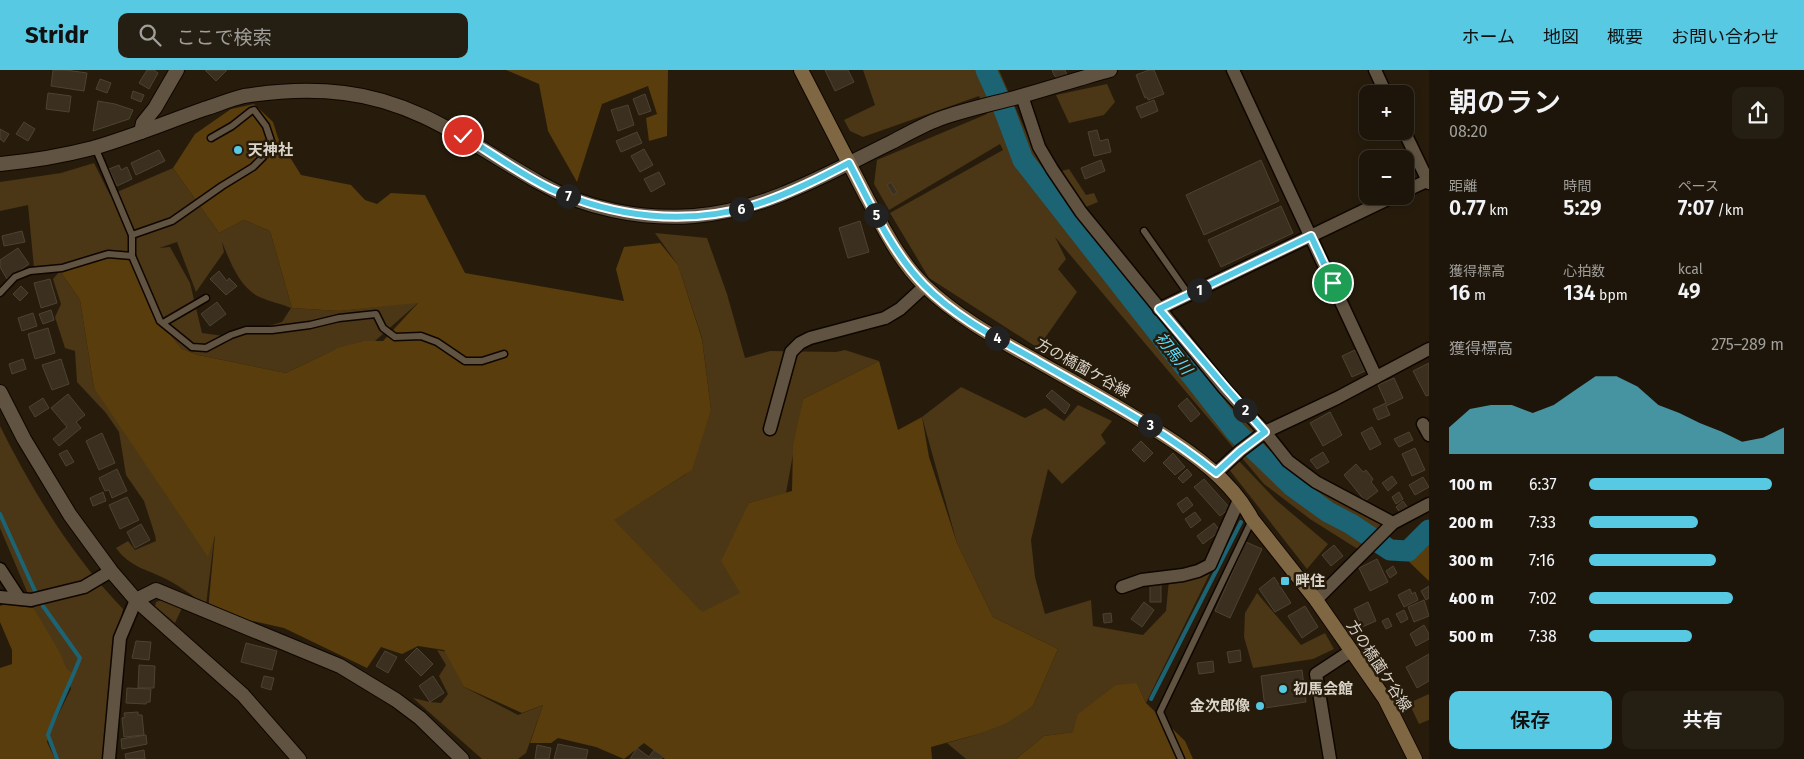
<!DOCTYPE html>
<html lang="ja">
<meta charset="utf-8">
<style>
body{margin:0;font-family:"Fira Sans","Noto Sans JP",sans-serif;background:#251e12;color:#f1f3f6;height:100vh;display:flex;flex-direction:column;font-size:19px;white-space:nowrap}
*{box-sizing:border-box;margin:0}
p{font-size:16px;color:#a09f9c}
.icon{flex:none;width:28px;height:28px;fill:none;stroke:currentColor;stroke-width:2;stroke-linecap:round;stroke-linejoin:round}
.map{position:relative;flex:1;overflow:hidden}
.details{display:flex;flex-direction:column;background:#1d1509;width:375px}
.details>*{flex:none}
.controls{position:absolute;left:1359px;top:15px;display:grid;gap:10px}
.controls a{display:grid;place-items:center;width:55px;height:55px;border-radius:10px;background:#1d1509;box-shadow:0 2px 8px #0003,0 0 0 1px #3b342a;font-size:25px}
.pin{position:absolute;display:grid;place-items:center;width:42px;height:42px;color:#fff;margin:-21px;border:2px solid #fff;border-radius:50%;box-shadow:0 1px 5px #0007}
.km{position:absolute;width:25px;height:25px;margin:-12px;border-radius:50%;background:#222;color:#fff;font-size:14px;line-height:25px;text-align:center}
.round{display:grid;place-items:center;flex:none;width:52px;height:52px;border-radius:10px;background:#251e12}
.overview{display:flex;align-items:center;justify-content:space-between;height:85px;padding:0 20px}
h1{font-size:28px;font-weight:600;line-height:38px}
.figures{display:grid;grid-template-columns:repeat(3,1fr);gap:8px;height:85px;padding:5px 20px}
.figures div{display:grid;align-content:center}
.figures b{font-size:21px;font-weight:600}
.figures small{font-size:14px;font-weight:400}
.figures p{font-size:14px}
.chart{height:140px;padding:10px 20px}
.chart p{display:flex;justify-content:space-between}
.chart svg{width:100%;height:90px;margin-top:5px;fill:#58c9e3;opacity:.7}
.cta{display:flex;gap:10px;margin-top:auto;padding:10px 20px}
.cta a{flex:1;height:58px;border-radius:10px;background:#58c9e3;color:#111;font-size:20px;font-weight:600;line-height:58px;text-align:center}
.cta a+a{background:#251e12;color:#f1f3f6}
ul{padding:0 20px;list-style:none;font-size:16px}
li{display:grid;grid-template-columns:80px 60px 1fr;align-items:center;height:38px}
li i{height:12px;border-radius:6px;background:#58c9e3}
header{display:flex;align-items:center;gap:30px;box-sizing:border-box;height:70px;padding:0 25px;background:#58c9e3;color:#111}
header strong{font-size:24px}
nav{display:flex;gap:28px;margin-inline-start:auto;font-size:18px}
.search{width:350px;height:45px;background:#251e12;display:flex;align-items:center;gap:12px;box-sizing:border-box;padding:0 18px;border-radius:10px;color:#a09f9c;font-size:19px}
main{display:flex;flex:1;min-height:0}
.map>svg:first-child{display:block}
</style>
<header>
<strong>Stridr</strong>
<div class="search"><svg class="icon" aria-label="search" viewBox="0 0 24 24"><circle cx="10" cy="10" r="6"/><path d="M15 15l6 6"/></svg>ここで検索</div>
<nav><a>ホーム</a><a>地図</a><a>概要</a><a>お問い合わせ</a></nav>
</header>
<main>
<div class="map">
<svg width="1429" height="689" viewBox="0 0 1429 689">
<rect width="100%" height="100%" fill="#271c0c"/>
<g fill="#4b3616" fill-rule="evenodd">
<polygon points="863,0 999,0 1032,76 1155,243 1256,360 1287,400 1318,421 1389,458 1364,483 1310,449 1264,414 1055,167 1066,189 1058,199 1077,222 1038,278 929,208 890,143 1003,80 1000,74 889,140 874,114 877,90 987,44 979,26 863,67 850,61 844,50 875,35"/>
<polygon points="1107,14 1115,32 1104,45 1069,53 1056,25"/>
<path d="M94 93 110 125 173 98 219 163 244 150 270 161 292 238 339 241 419 232 375 271H363L332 281 286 303 198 285 182 279 160 251 134 184 106 180 59 195 34 198 28 135 0 141V112L61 103ZM177 172 196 222 224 182 222 172C230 191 240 220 262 228 271 232 282 234 291 238L282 252 231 267 202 263 190 213 170 177 159 178Z"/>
<polygon points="1069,99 1086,125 1094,123 1098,132 1081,139 1058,102"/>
<polygon points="655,163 707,168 727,224 745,288 770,281 836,282 845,280 879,291 803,329 786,423 749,433 741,523 702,543 613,450 686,404 711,340 702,268 678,195"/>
<path d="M60 201 80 230 94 318 215 462 206 535C193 526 180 516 166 509 146 499 130 497 116 478L128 471 135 480 156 471 155 465 144 431 126 405 119 362 106 343 77 312 75 281 65 278 55 247 61 234 53 209Z"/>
<polygon points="961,317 1025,348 1045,338 1064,351 1078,335 1112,351 1101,365 1106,373 1062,414 1048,399 1031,470 1035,507 1045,544 1091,530 1093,556 1143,565 1166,541 1169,510 1182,511 1212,499 1146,633 1137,613 1073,662 1044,666 1016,689 966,689 947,673 975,665 1033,636 1058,579 993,547 957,473 922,347"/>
<path d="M0 356C33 422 72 486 123 539L118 563 104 689H57L48 665 71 619 67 599 34 538 0 458Z"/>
<polygon points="1238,390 1276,430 1328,474 1307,499 1228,398"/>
<polygon points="1257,523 1301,575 1325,563 1334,579 1313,589 1253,598 1244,567 1245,543"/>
<polygon points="164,529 182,538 175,553 155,536 156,532"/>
<polygon points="437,580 447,582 464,617 518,645 543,635 526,683 518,689 482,689 413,628 430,632 441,633 448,624 439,606 446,595"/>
<polygon points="1429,624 1429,650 1419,654 1409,633"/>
</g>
<g fill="#593d0c">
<polygon points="506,0 668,0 667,66 649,71 646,48 657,44 648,16 602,34 577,112 548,61 539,14"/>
<polygon points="254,34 273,52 278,68 301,105 351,115 365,130 377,134 391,123 425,125 465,203 624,231 616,199 624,177 660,173 678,195 702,269 711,340 692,400 614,450 702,542 740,523 721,491 749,433 792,421 793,376 803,329 879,291 898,360 922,347 929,387 957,473 993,547 1058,579 1033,636 1005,654 975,665 931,677 932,689 665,689 644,673 624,689 596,677 558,668 551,673 530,673 543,635 522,643 464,617 444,580 418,576 402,584 381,577 367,598 284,558 208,541 215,465 208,487 94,318 80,230 60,201 97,186 124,185 135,192 150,239 182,279 198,285 286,303 338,278 363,271 383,271 418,233 339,241 292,238 270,161 244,150 219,163 173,98 195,64 231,39"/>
<polygon points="1429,458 1429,511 1401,484"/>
<polygon points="5,534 34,538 60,583 67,599 74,604 55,646 47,672 55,689 0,689 0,598 12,594 12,580 0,552 0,536"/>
<polygon points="1137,613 1146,633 1185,671 1193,689 1016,689 1044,666 1073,662 1078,644 1116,615"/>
</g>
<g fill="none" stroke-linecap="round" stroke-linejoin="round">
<g stroke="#1c6474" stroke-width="4">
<polyline points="0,444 35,521"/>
<path d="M43 536 80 588C70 614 57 639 48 665L57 689"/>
<polyline points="1151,629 1241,452"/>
</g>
<polyline stroke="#1c6474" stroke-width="21" points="986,0 1005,42 1023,90 1236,362 1292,416 1328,442 1351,454 1390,480 1408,481 1429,460"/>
</g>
<g fill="#3b301f" stroke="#4e4231">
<polygon points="53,0 66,0 87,3 84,21 51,16"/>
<polygon points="147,0 154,0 158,3 149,19 139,13"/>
<polygon points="205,0 227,0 216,11"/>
<polygon points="825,0 848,0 854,12 835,21"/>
<polygon points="1052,0 1065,0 1067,5 1058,9 1054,5"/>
<polygon points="1149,0 1154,0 1164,24 1148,30 1147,27 1145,28 1136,5"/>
<polygon points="100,9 111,13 107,23 96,19"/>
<polygon points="133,21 144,25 141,32 131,28"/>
<polygon points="48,23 71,26 69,42 46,39"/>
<polygon points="645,24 651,41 639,45 633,29"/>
<polygon points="1154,30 1158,41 1141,48 1136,37"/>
<polygon points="98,31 115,34 133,40 129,49 93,61"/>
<polygon points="628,35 634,55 618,61 611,40"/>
<polygon points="24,52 35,59 28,71 16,64"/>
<polygon points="0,59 9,64 4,72 0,69"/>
<polygon points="1097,60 1100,71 1108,69 1111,82 1094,86 1088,62"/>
<polygon points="637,62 642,73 621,82 616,71"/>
<polygon points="241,74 245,82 235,87 231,78"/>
<polygon points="644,79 653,95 640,102 631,86"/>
<polygon points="159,80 165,91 136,105 131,93"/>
<polygon points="1101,90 1105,101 1085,109 1081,98"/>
<polygon points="1261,90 1279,131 1204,165 1186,125"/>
<polygon points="119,95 121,100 127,97 132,109 117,116 109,99"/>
<polygon points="659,102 665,114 651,122 644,109"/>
<polygon points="891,112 897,122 893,125 887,115"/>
<polygon points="1281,136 1293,163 1221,197 1208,170"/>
<polygon points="860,151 869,182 848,188 839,158"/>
<polygon points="22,161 25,172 4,176 2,166"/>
<polygon points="18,178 29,194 7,209 0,197 0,190"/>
<polygon points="219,201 227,211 229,208 237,216 226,225 210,209"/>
<polygon points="50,209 57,233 41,238 34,213"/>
<polygon points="21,216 28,223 20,231 13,224"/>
<polygon points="217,232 226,244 210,256 201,244"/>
<polygon points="51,240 54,250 43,254 39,244"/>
<polygon points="33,243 37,256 22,261 18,248"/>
<polygon points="48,258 55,283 35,289 28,264"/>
<polygon points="1355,280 1365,301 1352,307 1342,286"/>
<polygon points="23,289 26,299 12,304 9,294"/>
<polygon points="61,289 69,314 52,320 42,295"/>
<polygon points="1429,293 1429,325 1426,326 1413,301"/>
<polygon points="1394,308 1403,328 1386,336 1390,345 1378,350 1373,339 1386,333 1378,315"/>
<polygon points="1052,320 1070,335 1065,344 1046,326"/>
<polygon points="68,324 85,345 76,352 81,358 59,376 53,369 67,357 51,338"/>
<polygon points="43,328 49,338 35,347 29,337"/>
<polygon points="1187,328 1200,344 1191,352 1178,336"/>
<polygon points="1330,342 1342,365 1323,376 1310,353"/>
<polygon points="1372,357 1381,374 1370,380 1361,363"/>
<polygon points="1409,362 1413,370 1399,377 1394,369"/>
<polygon points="102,363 115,393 99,400 86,371"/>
<polygon points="1141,371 1153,383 1144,392 1132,380"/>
<polygon points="1415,378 1425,400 1412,406 1402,384"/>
<polygon points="67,380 74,392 66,396 59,384"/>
<polygon points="1323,382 1329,392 1317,399 1310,390"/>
<polygon points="1173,383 1185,397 1175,405 1163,393"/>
<polygon points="1356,394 1363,402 1366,400 1373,409 1371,412 1378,421 1365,431 1344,405"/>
<polygon points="117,399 127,421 112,428 109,420 105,421 99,408"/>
<polygon points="1187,399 1192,405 1183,413 1178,408"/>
<polygon points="1392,406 1397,413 1388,421 1382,413"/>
<polygon points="1423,407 1429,417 1415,425 1409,415"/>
<polygon points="1204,409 1230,438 1220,446 1194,417"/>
<polygon points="103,422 106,431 93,436 90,428"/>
<polygon points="1399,422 1403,429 1396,434 1392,427"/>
<polygon points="127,427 139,450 120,459 109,435"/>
<polygon points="1187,427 1193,435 1183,443 1177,434"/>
<polygon points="1403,431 1408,438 1401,444 1396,437"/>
<polygon points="1195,442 1201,450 1191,458 1185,449"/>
<polygon points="1214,453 1220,461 1203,474 1197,466"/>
<polygon points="141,454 150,470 135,478 127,462"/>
<polygon points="1246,472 1262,479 1230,548 1215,541"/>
<polygon points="1334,475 1343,486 1331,496 1322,485"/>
<polygon points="1377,489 1388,512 1370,521 1359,498"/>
<polygon points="1393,496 1397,503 1390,508 1386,501"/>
<polygon points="1274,507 1291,533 1275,542 1259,519"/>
<rect x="1150" y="514" width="11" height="18"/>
<polygon points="1429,516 1429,528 1426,530 1421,521"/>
<polygon points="1410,519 1412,524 1415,522 1418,530 1404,537 1398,525"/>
<polygon points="1424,530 1429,546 1414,552 1408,537"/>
<polygon points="1144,532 1154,540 1142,557 1131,549"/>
<polygon points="1368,532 1376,551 1362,557 1354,539"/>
<polygon points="1305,536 1318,557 1302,568 1288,546"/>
<polygon points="1404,540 1408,549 1401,553 1396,544"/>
<polygon points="1111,543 1112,552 1104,553 1103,544"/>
<polygon points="1388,548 1392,556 1386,559 1382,551"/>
<polygon points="1424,555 1429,564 1429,569 1416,576 1410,564"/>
<polygon points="136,571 151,572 149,590 132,588"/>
<polygon points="246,573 277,581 272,600 241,592"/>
<polygon points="417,578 433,594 421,606 405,590"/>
<polygon points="1240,580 1241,591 1229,593 1227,582"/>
<polygon points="385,581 397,587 388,603 376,596"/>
<polygon points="1429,584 1429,611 1417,618 1406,597"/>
<polygon points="1213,591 1214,602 1199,604 1197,593"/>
<polygon points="139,595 155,596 154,618 138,618"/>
<polygon points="1302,600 1306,632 1265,638 1261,606"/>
<polygon points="264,606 274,608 271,620 261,617"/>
<polygon points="433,606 444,623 430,632 419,616"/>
<polygon points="127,618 151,619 150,632 147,632 146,634 126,633"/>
<polygon points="138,642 138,645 142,645 144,665 124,667 122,648 125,647 124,643"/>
<polygon points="146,665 147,674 122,679 121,669"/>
<polygon points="558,674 588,680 586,689 554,689"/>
<polygon points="537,675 551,678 549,689 535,689"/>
<polygon points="637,678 649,687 654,680 663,686 661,689 630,689"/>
<polygon points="144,680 145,689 126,689 125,684"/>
</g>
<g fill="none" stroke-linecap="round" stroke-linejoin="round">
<defs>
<g id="service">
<polyline points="95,77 132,165 132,186 160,251 192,277 206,278 231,265 246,260 272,260 310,255 339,248 376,244 383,258 395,267 421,266 437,272 465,291 482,291 504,284"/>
<polyline points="1144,161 1189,225"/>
<polyline points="132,165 172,151 222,116 253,97 263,87 271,71 266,56 254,40 251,41 232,56 211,68"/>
<polyline points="0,223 15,207 30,201 62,198 108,184 132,186"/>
<polyline points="163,253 206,228"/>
<polyline points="1181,689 1160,642 1252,450"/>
</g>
<g id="minor">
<polyline points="1233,0 1376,307"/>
<polyline points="1375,0 1386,24"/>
<polyline points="1022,26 1039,77 1052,99 1081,142 1225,319 1265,362 1288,391 1316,412 1393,453"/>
<polyline points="1404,61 1429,113"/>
<polyline points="1405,121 1429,110"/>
<polyline points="1159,239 1394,126"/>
<polyline points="1423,354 1429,365"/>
<polyline points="770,359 791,282 800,273 810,268 885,248 900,239 925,216"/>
<polyline points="1216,403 1240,381 1265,362 1337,328 1429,279"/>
<polyline points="0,499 19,528"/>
<polyline points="1122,517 1142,510 1183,505 1198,501 1210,495 1239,430"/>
<polyline points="0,527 31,530 84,517 111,501"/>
<polyline points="1316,530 1393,453 1429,434"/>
<polyline points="109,689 120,568 136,530"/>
<polyline points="1330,689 1316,604 1351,581"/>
</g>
<g id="tertiary">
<polyline points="141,62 143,53 155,38 177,0"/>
<path d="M0 94C32 91 62 86 93 78 131 67 167 52 204 39 217 35 231 29 244 26 276 21 311 19 344 23 421 32 475 77 540 113 585 139 643 150 694 146 767 140 828 103 892 72 907 64 923 55 939 49 967 39 997 33 1025 25 1053 17 1081 8 1110 0"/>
<polyline points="0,322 24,369 70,445 111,501 136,530 243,625 299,689"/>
<polyline points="136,530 156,520 340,596 396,630 420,648 462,689"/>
</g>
<path id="secondary" d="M801 0C823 43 845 86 867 128 884 159 900 192 925 216 955 245 992 266 1028 286 1072 311 1117 335 1159 362 1194 384 1232 411 1252 449L1316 530 1385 629 1415 689"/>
</defs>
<use href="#service" stroke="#0f0600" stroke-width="9"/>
<use href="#minor" stroke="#0f0600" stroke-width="15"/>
<use href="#tertiary" stroke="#0f0600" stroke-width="16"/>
<use href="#secondary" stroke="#0f0600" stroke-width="16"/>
<use href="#service" stroke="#605341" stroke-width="6"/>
<use href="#minor" stroke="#605341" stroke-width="12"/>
<use href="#tertiary" stroke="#605341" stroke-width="14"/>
<use href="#secondary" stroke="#806743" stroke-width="14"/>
</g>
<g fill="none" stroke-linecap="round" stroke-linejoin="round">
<defs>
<path id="route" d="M463 66C492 83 520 104 551 119 613 147 685 156 751 136 785 126 817 110 849 93 871 135 891 181 924 215 955 247 998 269 1037 291 1098 326 1161 358 1216 403L1240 381 1265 362 1226 318 1159 239 1311 166 1333 213"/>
</defs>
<use href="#route" stroke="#fff" stroke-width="10"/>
<use href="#route" stroke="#58c9e3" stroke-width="6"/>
</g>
<g fill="#58c9e3" stroke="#271c0c" stroke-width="2">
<circle cx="238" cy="80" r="5"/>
<rect x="1280" y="506" width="10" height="10" rx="2.5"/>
<circle cx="1283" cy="619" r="5"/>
<circle cx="1260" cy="636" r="5"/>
</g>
<g text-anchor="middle" stroke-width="5" stroke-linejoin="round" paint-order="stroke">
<g font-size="15" font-weight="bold" fill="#dbd4c9" stroke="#271c0c" text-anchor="start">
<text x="248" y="85">天神社</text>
<text x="1295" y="516">畔住</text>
<text x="1293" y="624">初馬会館</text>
<text x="1250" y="641" text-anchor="end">金次郎像</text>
</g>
<g font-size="15" fill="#dbd4c9" stroke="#271c0c">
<text transform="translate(1083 298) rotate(29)" y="5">方の橋薗ケ谷線</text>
<text transform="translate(1379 596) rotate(57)" y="5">方の橋薗ケ谷線</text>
</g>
<g font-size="16" font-style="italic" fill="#59dcfb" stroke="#271c0c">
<text transform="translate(1174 283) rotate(52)" y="6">初馬川</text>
</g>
</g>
</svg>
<div class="controls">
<a>+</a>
<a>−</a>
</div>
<div class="pin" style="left:1333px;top:213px;background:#1e9e55"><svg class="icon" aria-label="arrive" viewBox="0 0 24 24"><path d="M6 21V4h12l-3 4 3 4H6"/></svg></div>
<div class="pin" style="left:463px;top:66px;background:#d93025"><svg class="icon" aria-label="check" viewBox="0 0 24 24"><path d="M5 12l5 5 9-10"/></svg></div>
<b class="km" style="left:1199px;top:220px">1</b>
<b class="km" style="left:1245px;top:340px">2</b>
<b class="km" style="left:1150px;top:355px">3</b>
<b class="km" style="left:997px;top:268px">4</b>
<b class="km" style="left:876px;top:145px">5</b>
<b class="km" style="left:741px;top:139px">6</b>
<b class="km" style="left:568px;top:126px">7</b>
</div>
<section class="details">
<div class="overview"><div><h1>朝のラン</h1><p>08:20</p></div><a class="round"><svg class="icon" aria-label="share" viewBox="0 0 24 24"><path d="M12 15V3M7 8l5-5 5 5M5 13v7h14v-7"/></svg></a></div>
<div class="figures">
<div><p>距離</p><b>0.77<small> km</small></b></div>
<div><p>時間</p><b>5:29</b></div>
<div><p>ペース</p><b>7:07<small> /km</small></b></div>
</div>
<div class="figures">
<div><p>獲得標高</p><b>16<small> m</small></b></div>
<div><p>心拍数</p><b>134<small> bpm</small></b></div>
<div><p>kcal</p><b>49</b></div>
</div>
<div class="chart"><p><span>獲得標高</span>275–289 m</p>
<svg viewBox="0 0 160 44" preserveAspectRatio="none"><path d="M0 44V31L10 22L20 20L30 20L40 24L50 20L60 13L70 6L80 6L90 11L100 20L110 24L120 29L130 33L140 38L150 36L160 31V44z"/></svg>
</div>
<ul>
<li><b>100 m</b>6:37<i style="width:94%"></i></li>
<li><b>200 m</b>7:33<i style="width:56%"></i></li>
<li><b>300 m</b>7:16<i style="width:65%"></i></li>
<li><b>400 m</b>7:02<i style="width:74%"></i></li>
<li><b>500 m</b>7:38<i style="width:53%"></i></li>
</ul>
<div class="cta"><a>保存</a><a>共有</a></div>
</section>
</main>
